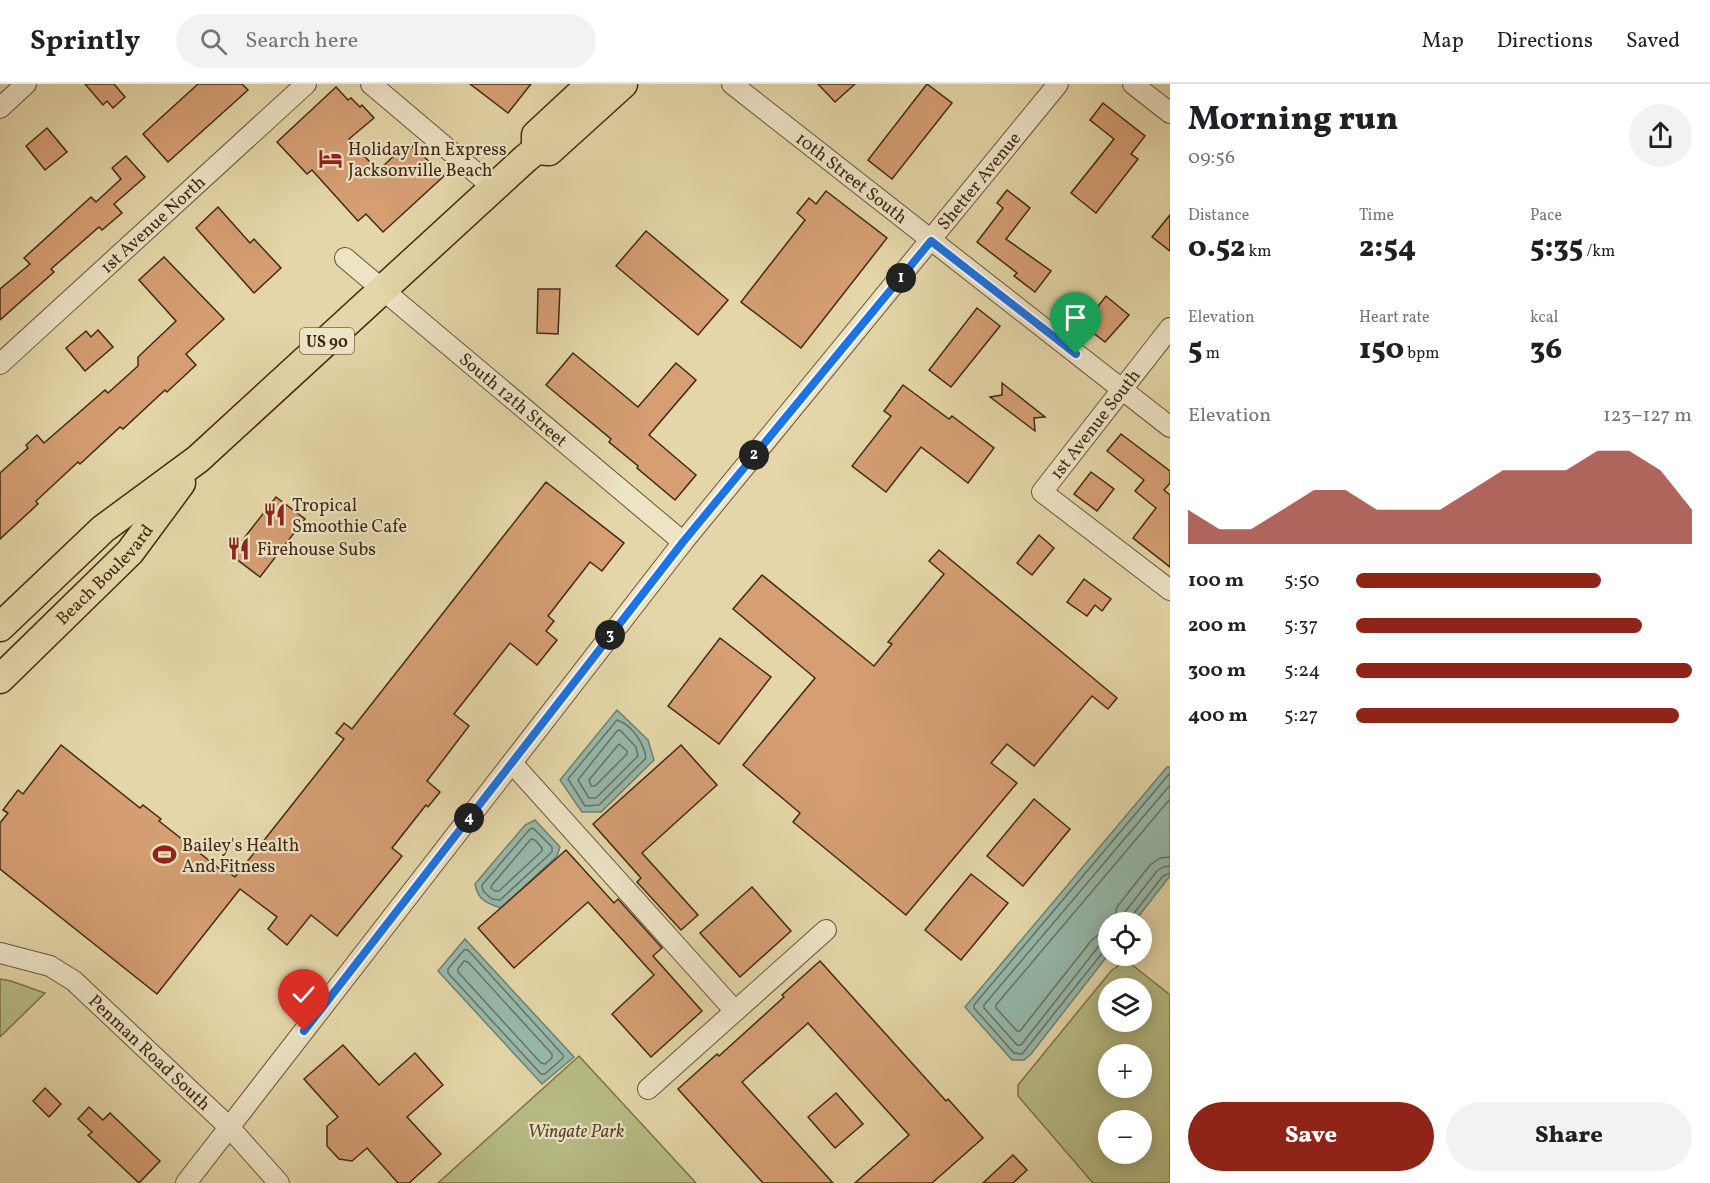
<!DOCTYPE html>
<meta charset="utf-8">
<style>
body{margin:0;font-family:Vollkorn,serif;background:#f2f2f2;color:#202124;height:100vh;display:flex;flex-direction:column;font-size:22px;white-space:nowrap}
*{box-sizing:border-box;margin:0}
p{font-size:20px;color:#757577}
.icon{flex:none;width:33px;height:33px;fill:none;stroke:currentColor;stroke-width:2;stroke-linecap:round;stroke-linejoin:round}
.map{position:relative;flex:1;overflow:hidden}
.drawer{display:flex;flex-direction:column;background:#fff;width:540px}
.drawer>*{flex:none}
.tools{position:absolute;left:1098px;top:828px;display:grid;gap:12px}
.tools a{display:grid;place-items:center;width:54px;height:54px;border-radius:50%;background:#fff;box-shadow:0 3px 15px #0003;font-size:30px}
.pin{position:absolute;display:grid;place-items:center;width:51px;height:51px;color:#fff;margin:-62px -26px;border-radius:50% 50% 50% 0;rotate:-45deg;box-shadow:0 0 6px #0007}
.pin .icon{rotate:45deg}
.km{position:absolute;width:30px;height:30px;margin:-15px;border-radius:50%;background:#222;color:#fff;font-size:16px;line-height:30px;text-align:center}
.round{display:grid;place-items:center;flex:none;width:63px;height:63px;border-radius:32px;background:#f2f2f2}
.headline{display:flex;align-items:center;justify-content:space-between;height:102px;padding:0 18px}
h1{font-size:33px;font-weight:800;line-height:45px}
.stats{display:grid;grid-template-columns:repeat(3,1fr);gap:9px;height:102px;padding:6px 18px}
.stats div{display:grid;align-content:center}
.stats b{font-size:30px;font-weight:800}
.stats small{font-size:16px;font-weight:400}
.stats p{font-size:16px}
.chart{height:168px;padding:12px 18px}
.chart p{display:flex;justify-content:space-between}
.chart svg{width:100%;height:108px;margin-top:6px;fill:#8f2418;opacity:.7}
.action{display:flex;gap:12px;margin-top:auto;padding:12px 18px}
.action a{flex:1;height:69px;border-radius:36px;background:#8f2418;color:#fff;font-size:24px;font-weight:800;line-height:69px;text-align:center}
.action a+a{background:#f2f2f2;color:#202124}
ul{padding:0 18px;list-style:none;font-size:20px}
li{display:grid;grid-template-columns:96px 72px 1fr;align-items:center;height:45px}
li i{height:15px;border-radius:8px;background:#8f2418}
header{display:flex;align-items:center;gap:36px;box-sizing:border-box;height:84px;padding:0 30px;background:#fff;border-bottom:2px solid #e0e0e0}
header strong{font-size:28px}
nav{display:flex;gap:33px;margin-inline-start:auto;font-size:21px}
.search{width:420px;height:54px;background:#f2f2f2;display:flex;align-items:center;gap:15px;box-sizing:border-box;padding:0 21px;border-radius:33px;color:#757577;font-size:22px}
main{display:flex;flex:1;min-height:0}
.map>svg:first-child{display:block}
</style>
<header>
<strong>Sprintly</strong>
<div class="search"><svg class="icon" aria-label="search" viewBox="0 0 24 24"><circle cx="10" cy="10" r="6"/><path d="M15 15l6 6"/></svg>Search here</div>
<nav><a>Map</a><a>Directions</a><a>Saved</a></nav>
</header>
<main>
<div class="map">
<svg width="1170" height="1099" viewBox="0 0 1170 1099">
<rect width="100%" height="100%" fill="#e4d6a8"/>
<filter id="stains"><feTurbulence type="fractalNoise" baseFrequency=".00333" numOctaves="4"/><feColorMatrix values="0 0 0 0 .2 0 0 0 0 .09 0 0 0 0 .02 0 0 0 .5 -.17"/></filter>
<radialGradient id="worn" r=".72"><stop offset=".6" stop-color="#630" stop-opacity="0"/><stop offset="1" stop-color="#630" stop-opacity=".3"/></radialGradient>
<g fill="#b7bd85" stroke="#7d734d" stroke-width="1.5" fill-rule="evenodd">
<path d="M1126 876 1170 911V1099H1093L1018 1012V1001L1111 887ZM1142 904V938H1108V904ZM1108 970H1142V1004H1108ZM1108 1036H1142V1070H1108Z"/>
<polygon points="0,895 11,897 45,909 0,953"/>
<polygon points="579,972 696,1099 438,1099"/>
</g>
<g fill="#95b9ac" stroke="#747f70" stroke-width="1.5">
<polygon points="617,626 648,656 654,676 601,728 582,728 560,696"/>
<polygon points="1167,683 1170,683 1170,792 1134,838 1108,838 1108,871 1031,970 1024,976 1012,976 965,923"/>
<path d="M535 736 560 763 557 772 501 824C486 819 478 816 475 800L525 741Z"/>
<polygon points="465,855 574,973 542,1000 438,887"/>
</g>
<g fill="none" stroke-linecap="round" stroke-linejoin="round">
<g stroke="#6c7160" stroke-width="1.5">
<path d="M617 636C632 641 644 659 646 674L599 721 585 722 568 695Z"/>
<polygon points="620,646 636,663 638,672 596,714 589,714 578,696 617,647"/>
<polygon points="619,660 627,667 627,670 595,702 591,702 589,696"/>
<polygon points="533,744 552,763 552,768 500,816 492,815 483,807 482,801 529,746"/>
<polygon points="531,755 535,756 542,764 542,767 499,807 495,807 491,804 492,801"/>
<polyline points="1113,838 1117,823 1150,781 1160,774 1170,773"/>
<polyline points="1122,838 1125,828 1157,787 1163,783 1170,782"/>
<polyline points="1130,838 1131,833 1163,792 1170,789"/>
<polyline points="1108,849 1098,851 1091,857 1020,947 1017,947 996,924 996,921 1170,715"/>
<polyline points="1108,858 1098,863 1021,961 1017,961 984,924 984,921 1170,701"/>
<polygon points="464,866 468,866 563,971 563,974 545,990 541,990 448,889 448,885"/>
<polyline points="1108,866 1103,868 1022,970 1014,969 974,924 974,921 1170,689"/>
<polygon points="464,877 468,878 552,970 552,974 545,980 541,979 458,888 458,885"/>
</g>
</g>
<g fill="#d59e73" stroke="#432915" stroke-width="1.5">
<polygon points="85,0 114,0 125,13 113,24 107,17 103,21"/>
<polygon points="198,0 242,0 248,6 168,78 143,50"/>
<polygon points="470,0 531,0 508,29"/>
<polygon points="818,0 855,0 835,18"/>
<polygon points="927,0 952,19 892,95 868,76"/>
<polygon points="336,3 348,16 351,14 360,23 362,21 374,34 349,55 378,87 404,62 408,67 413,62 444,92 383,148 366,130 358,137 312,86 307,90 277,58"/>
<polygon points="1103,19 1145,52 1131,70 1138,75 1096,129 1071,109 1114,55 1090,36"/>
<polygon points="47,44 67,68 45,86 26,62"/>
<polygon points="126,72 145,93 114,120 122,129 102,146 99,143 51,185 54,188 0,236 0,205 30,180 24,174 91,113 96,118 121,95 112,84"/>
<polygon points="1007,106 1030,124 1006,155 1051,187 1035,208 1014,192 1017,189 977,158 1003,124 997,119"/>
<polygon points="826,107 887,154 801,264 741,218 805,136 797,129 809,114 816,120"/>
<polygon points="218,123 250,159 254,155 281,184 254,209 196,144"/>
<polygon points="1170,131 1170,167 1152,153"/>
<polygon points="646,147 728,216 698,251 616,182"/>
<polygon points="164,173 224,235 186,270 196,281 167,308 165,306 123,345 120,343 80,380 78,378 36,417 38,420 0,455 0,389 28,364 26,361 37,351 44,359 105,306 108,309 138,282 138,273 176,237 139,196"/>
<polygon points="538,205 560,205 558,250 537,249"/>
<polygon points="1106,212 1129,231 1105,258 1083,241"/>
<polygon points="977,224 1000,242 951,303 929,286"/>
<polygon points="98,246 113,263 85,287 66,264 86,247 91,253"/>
<polygon points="573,269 638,323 676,279 696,296 649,351 696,391 675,416 637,384 638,382 609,358 611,355 546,301"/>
<polygon points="1002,299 1045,333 1034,334 1035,347 990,313 1002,311"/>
<polygon points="903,301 949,335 952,332 994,364 968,399 921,363 886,408 852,382 891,332 884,327"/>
<polygon points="1121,350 1170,387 1170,399 1164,406 1170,411 1170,483 1133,454 1156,424 1135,407 1144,396 1107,367"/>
<polygon points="1091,388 1114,405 1097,427 1074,410"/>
<polygon points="546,398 624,459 602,487 590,478 548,532 554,537 546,547 557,556 537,581 510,559 454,630 469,642 427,697 440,708 428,723 426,721 392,764 402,772 337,852 311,831 287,861 268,845 277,833 240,805 157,910 0,785 0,739 8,729 3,726 18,706 23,710 61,661 140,724 143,721 161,735 159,737 225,789 227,787 235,793 344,655 336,649 344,639 352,645"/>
<polygon points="276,413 305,435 260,493 231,471"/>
<polygon points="1039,451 1054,464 1032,491 1017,479"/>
<polygon points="939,466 1117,614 1108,625 1092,612 1034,682 1007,660 991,679 1017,699 906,831 793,738 800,729 743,681 815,594 733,525 762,491 874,582 892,560 888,558 944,490 929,477"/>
<polygon points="1084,495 1111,515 1102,527 1095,521 1087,532 1067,518"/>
<polygon points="720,554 771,593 719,660 668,622"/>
<polygon points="681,661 717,701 642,769 698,831 681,846 637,798 641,794 593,740"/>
<polygon points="1034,715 1070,745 1023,802 987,772"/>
<polygon points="566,766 614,819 618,815 662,864 653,872 702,927 651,973 612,930 654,891 588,818 514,884 478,844"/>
<polygon points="971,790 1008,819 961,876 925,846"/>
<polygon points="752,803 791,847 740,893 700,849"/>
<polygon points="820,877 946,1017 948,1015 983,1054 932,1099 855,1099 909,1051 808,939 742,998 833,1099 763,1099 678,1005 717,970 719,972 784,913 782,911"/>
<polygon points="343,961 379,1001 415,969 443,1001 407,1033 441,1070 409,1099 398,1099 367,1064 352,1077 339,1075 327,1062 327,1042 338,1033 304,995"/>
<polygon points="45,1004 61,1020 49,1033 33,1017"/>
<polygon points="836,1009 863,1040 835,1064 808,1033"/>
<polygon points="89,1023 103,1036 110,1029 160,1077 139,1099 88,1051 92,1048 78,1035"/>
<polygon points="1013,1071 1027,1086 1013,1099 983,1099"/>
</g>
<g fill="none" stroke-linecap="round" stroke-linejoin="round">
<defs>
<g id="minor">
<polyline points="371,0 494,104"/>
<path id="s1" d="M732 0 1170 343"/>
<polyline points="1133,0 1170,29"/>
<polyline points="0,24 26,0"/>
<path id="s2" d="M345 174 683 458"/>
<polyline points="1170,244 1042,408 1170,506"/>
<path id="s3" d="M0 280 306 0"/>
<polyline points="512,679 735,927"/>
<path id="s4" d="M0 869 50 882 74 897 229 1043 279 1099"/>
<polyline points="648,1005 826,846"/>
<path id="s5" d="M186 1099 683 458 1058 0"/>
</g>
<g id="highway">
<polyline points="536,66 536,51 591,0"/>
<polyline points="0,543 103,445 198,375 526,74 536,66 549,67 623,0"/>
<path id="s6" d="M0 595 130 468 181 399"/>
</g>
</defs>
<use href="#minor" stroke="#6b543a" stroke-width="22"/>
<use href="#highway" stroke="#432915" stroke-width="31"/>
<use href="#minor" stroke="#ede4c6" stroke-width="20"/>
<use href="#highway" stroke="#e4d6a8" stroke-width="28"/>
</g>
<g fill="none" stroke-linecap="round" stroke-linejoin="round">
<defs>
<polyline id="route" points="304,947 683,458 931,157 1076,270"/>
</defs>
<use href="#route" stroke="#fff" stroke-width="12"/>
<use href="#route" stroke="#1a73e8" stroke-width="8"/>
</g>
<defs>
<symbol id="hotel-bare" viewBox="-9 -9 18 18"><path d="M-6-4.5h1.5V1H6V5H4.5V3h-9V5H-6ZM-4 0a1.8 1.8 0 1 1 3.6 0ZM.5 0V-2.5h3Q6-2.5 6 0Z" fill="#8f2418" stroke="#ede4c6" stroke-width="2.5" paint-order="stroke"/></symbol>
<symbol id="restaurant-bare" viewBox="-9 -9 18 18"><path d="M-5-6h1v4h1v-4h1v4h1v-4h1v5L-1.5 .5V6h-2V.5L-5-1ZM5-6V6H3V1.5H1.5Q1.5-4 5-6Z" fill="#8f2418" stroke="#ede4c6" stroke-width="2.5" paint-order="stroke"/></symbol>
<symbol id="stadium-bare" viewBox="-9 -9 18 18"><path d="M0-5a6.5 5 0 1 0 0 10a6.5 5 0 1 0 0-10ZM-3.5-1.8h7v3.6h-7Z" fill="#8f2418" stroke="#ede4c6" stroke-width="2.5" paint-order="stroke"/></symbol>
</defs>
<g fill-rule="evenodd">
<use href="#hotel-bare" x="314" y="58" width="33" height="33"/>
<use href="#restaurant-bare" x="258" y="414" width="33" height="33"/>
<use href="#restaurant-bare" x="222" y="448" width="33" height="33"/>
<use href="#stadium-bare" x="148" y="754" width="33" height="33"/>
</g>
<g text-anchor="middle" stroke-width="4.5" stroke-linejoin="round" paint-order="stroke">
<rect fill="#ede4c6" stroke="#76614a" stroke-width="1.5" x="300" y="244" width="54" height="26" rx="4.5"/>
<g font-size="16" font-weight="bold" fill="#432915">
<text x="327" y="263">US 90</text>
</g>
<g font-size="18" fill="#432915" stroke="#ede4c6" text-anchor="start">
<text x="348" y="71">Holiday Inn Express<tspan x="348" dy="21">Jacksonville Beach</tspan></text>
<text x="292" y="427">Tropical<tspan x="292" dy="21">Smoothie Cafe</tspan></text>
<text x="257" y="471">Firehouse Subs</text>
<text x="182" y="767">Bailey's Health<tspan x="182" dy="21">And Fitness</tspan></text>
</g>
<g font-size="18" fill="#432915" stroke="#ede4c6">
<text dy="6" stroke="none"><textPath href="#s1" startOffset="152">10th Street South</textPath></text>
<text dy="6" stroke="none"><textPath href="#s5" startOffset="1278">Shetter Avenue</textPath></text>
<text dy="6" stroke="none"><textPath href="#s3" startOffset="207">1st Avenue North</textPath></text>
<text dy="6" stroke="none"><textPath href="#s2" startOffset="220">South 12th Street</textPath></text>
<text transform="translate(1095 340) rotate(-52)" y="6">1st Avenue South</text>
<text dy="6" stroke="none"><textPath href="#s6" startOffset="148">Beach Boulevard</textPath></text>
<text dy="6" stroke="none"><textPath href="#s4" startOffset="184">Penman Road South</textPath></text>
</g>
<g font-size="18" font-style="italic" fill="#5a472b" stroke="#ede4c6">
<text x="576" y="1053">Wingate Park</text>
</g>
</g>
<rect width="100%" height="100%" filter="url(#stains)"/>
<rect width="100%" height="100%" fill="url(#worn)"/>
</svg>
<div class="tools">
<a><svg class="icon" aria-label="locate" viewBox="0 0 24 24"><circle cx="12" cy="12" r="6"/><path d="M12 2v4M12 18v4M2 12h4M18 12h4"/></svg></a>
<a><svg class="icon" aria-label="layers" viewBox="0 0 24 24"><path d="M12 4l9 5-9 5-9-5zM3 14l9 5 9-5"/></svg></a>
<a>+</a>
<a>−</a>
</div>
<div class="pin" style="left:1076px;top:270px;background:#1e9e55"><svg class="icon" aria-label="arrive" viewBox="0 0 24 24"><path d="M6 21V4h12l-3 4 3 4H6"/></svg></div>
<div class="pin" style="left:304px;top:947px;background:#d93025"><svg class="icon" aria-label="check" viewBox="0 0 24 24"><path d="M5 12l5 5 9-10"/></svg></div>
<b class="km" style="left:901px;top:194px">1</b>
<b class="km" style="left:754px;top:371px">2</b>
<b class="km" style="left:610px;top:551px">3</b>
<b class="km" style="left:469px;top:734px">4</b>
</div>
<section class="drawer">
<div class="headline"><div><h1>Morning run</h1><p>09:56</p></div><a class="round"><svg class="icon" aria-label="share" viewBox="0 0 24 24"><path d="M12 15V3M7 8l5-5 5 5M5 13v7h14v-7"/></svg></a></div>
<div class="stats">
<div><p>Distance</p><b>0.52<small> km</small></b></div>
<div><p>Time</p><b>2:54</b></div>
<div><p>Pace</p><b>5:35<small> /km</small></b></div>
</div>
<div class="stats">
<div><p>Elevation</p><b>5<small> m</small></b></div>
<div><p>Heart rate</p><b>150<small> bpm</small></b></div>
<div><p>kcal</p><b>36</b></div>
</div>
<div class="chart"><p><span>Elevation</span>123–127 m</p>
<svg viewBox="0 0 160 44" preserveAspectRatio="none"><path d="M0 44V30L10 38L20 38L30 30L40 22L50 22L60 30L70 30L80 30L90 22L100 14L110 14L120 14L130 6L140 6L150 14L160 30V44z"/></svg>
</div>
<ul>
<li><b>100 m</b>5:50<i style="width:73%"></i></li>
<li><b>200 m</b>5:37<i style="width:85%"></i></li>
<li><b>300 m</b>5:24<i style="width:100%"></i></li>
<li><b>400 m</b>5:27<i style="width:96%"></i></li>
</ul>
<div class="action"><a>Save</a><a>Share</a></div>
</section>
</main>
